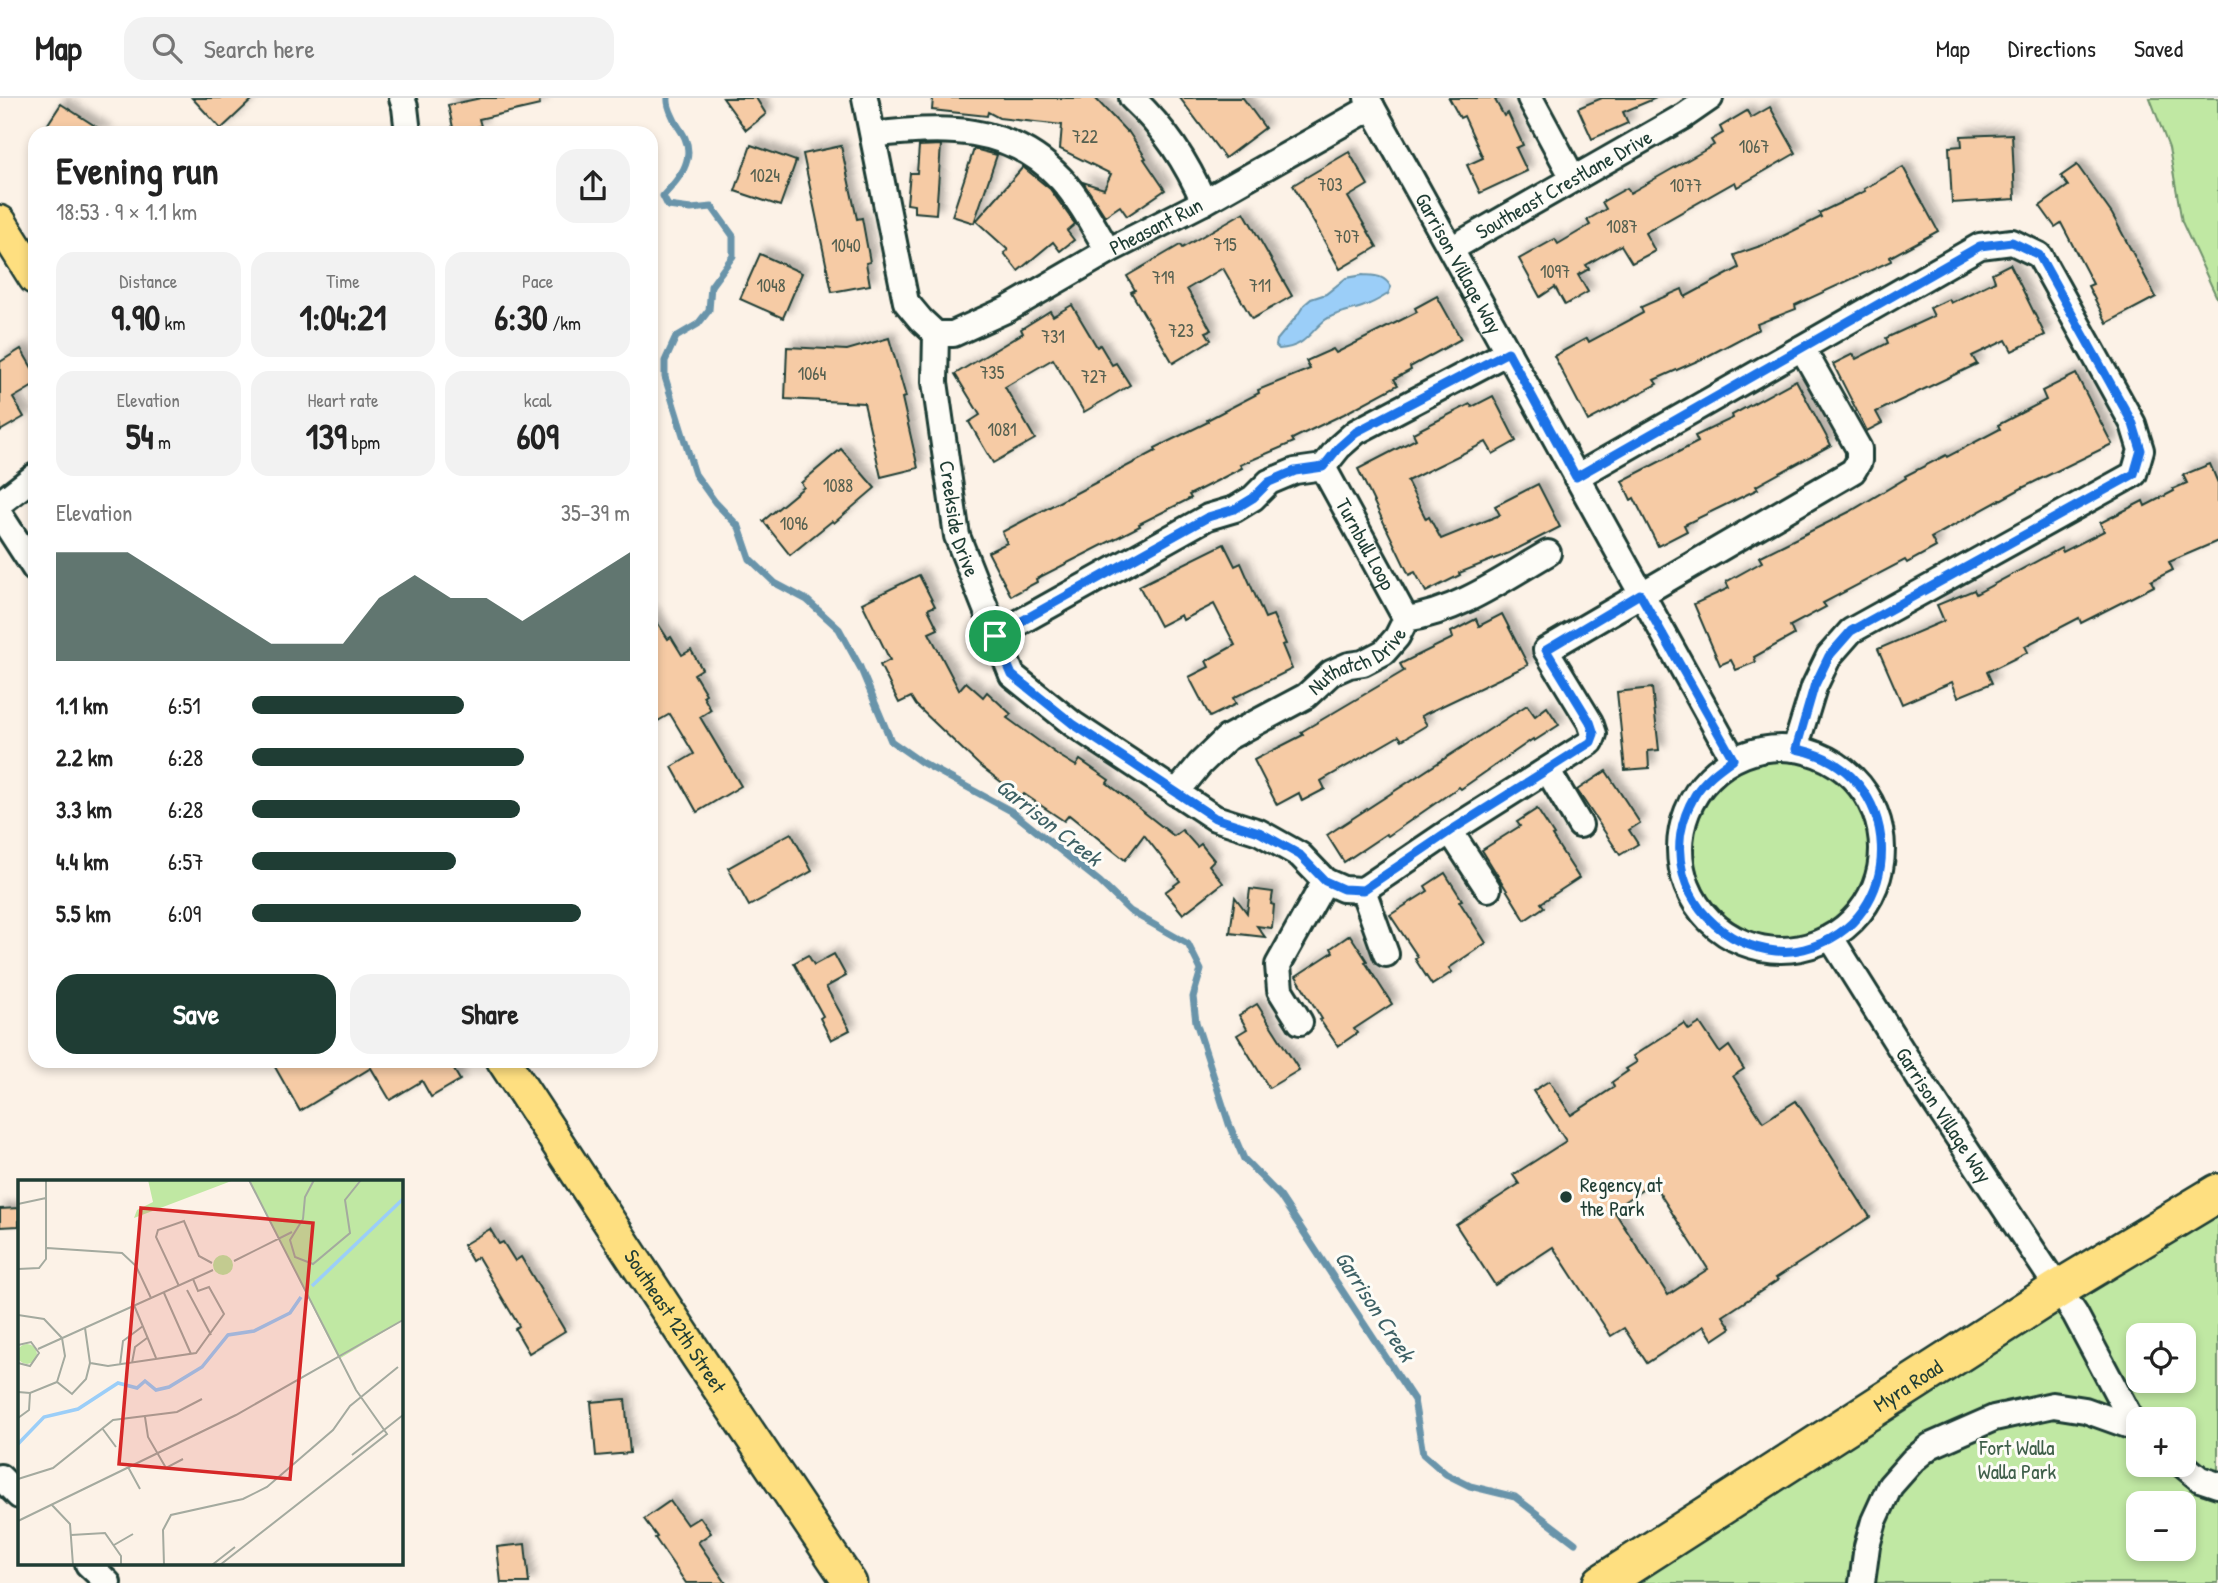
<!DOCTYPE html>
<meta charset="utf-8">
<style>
body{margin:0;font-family:"Patrick Hand",sans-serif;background:#f2f2f2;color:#222;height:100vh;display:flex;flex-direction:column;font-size:26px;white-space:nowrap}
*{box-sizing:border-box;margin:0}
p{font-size:23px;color:#767676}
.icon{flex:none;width:38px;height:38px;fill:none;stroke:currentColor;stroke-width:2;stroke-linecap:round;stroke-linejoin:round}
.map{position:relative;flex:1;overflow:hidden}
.side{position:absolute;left:28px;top:28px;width:630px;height:942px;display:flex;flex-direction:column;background:#fff;border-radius:21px;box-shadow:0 4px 10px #0003}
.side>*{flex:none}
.tools{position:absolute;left:2126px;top:1225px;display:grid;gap:14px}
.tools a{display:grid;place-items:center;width:70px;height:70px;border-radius:14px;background:#fff;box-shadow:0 4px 10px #0003;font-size:35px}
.pin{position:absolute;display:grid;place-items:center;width:60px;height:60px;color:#fff;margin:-30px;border:4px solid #fff;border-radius:50%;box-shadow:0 2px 7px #0007}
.round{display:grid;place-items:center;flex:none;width:74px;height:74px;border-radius:21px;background:#f2f2f2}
.overview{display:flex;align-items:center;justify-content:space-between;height:119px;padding:0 28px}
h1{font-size:38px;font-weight:800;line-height:52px}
.stats{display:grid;grid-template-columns:repeat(3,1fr);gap:10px;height:119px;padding:7px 28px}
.stats div{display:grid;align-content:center;border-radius:18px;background:#f2f2f2;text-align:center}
.stats b{font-size:35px;font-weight:800}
.stats small{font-size:19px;font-weight:400}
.stats p{font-size:19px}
.chart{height:196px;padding:14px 28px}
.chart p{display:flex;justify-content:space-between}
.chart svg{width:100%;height:126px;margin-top:7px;fill:#1f3d34;opacity:.7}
.cta{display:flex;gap:14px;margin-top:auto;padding:14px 28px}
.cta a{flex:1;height:80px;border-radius:21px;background:#1f3d34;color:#fff;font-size:28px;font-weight:800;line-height:80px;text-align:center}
.cta a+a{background:#f2f2f2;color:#222}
ul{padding:0 28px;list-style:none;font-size:23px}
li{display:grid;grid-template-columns:112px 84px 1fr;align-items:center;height:52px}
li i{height:18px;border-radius:9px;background:#1f3d34}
header{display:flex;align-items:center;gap:42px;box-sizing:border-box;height:98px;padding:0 35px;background:#fff;border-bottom:2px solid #e0e0e0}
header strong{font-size:33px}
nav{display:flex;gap:38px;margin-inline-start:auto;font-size:24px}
.search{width:490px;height:63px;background:#f2f2f2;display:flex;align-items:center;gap:18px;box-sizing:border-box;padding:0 24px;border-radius:21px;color:#767676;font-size:26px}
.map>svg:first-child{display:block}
</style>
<header>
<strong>Map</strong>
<div class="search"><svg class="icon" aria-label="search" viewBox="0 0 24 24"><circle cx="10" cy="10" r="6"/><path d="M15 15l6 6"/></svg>Search here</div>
<nav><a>Map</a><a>Directions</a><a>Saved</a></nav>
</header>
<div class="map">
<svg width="2218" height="1485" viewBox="0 0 2218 1485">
<defs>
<filter id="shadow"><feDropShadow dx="6" dy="-6" stdDeviation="3.5" flood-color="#0004"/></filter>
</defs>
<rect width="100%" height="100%" fill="#fcf2e7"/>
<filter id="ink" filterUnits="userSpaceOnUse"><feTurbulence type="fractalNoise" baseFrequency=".0143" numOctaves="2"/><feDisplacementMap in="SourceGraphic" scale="14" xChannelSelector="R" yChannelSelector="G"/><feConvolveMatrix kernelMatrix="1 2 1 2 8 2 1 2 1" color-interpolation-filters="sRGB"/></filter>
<g filter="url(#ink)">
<g fill="#c0e8a3" stroke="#70926c" stroke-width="2" fill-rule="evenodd">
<polygon points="2150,0 2218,0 2218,202 2182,124 2169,50"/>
<circle cx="1784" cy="748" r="91"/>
<path d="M2218 1095V1485H1593ZM2138 1237H2184V1283H2138ZM2138 1321H2184V1367H2138ZM2138 1405H2184V1451H2138Z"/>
</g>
<path fill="#9bcef8" stroke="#6994aa" stroke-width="2" d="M1363 177C1376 178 1384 177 1391 189L1388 196C1380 201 1371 206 1362 209 1350 213 1336 214 1325 222 1308 236 1305 249 1279 251L1276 248 1277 242 1297 218 1304 207 1311 201 1326 196 1346 180Z"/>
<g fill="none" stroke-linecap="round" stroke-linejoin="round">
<path stroke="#6994aa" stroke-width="7" d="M668 0C667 8 671 14 674 21 677 28 682 33 685 40 695 63 678 82 663 98L668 108 691 111 712 109 733 138V158L711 188 709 212 698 226 676 239 665 263V279L695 376 715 404 739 429 750 461 775 485 807 502 839 531 860 569 891 643 921 664 1011 713 1100 784 1130 813 1188 846 1201 872 1193 899 1196 924 1229 1026 1244 1061 1280 1098 1414 1302 1423 1356 1446 1376 1470 1388 1515 1399 1575 1445"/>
</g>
<g fill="#f6cba5" stroke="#1f3d34" stroke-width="2" fill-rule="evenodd" filter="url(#shadow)">
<polygon points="192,0 254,0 221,31"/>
<polygon points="481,0 539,0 540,7 479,21 481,28 454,34 448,7"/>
<polygon points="723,0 756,0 766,16 746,32"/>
<polygon points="933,0 1095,0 1127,34 1128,33 1146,60 1144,61 1165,92 1127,118 1120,108 1105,118 1083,84 1104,91 1111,76 1060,51 1062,27 999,20 988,14 987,18 932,12"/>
<polygon points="1180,0 1243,0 1265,30 1225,60"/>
<polygon points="1449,0 1499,0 1495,2 1504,18 1508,15 1523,47 1516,50 1527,73 1480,95 1467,67 1483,60 1464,18 1460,20"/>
<polygon points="1602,0 1656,0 1623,14 1628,25 1592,41 1578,10"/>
<polygon points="61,6 106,35 42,35"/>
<polygon points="1770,9 1796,55 1737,89 1735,84 1645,135 1655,153 1632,165 1621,147 1586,167 1589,171 1578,177 1588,194 1565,207 1555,189 1540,199 1519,161 1555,141 1558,146 1590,127 1587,122 1606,111 1602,104 1627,90 1630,95 1714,47 1711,42 1723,35 1720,29 1747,13 1751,20"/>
<polygon points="2012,36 2015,101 1952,105 1949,49 1962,48 1961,38"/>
<polygon points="751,47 796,63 780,108 735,93"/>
<polygon points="941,47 936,116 914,114 914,107 907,106 910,75 917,75 919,48"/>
<polygon points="841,48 857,121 862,120 870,164 866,165 870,187 832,194 803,56"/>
<polygon points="974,51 997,57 974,125 952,118"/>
<polygon points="1349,54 1368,87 1348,99 1377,149 1340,171 1293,87"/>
<polygon points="2077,67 2112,116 2156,199 2107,225 2088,188 2093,186 2061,125 2055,129 2040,108 2068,88 2061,78"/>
<polygon points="1023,69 1050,91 1075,126 1067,133 1074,142 1060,153 1053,144 1018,173 1004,155 1008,152 976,123"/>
<polygon points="1903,69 1938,133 1890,159 1891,163 1795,207 1796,211 1757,226 1759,231 1704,260 1654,282 1657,286 1588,323 1554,258 1587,240 1589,244 1643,215 1641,209 1682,191 1685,199 1739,170 1734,157 1769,145 1821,119 1819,115 1865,93 1864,91"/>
<polygon points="1244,114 1292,198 1252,221 1223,170 1187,191 1211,232 1206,234 1211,242 1173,265 1131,194 1135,192 1127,178 1180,147 1182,150"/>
<polygon points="760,156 802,175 783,220 740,201"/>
<polygon points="2010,166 2045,237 2012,253 2006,242 1972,258 1977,266 1876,314 1882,325 1867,333 1833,266 1853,256 1856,261 1888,245 1886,240 1934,218 1930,210 1949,201 1951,205 1995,183 1992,175"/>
<polygon points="1437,198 1461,241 1410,269 1411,272 1394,281 1398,287 1344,316 1292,341 1294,344 1240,367 1242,370 1189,397 1191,400 1139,426 1140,428 1036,481 1037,484 1011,498 988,454 1007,445 1002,434 1156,353 1155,350 1208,324 1207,322 1259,295 1258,292 1310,271 1306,263 1333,251 1336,255 1417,214 1415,210"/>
<polygon points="1072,207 1097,249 1100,247 1112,267 1116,265 1130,287 1084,314 1053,261 1005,289 1035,341 993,365 969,324 980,317 955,276 1023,235 1021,231 1050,213 1053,218"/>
<polygon points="889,240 906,299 902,300 918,370 881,379 864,305 785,301 787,249 847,252"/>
<polygon points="21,251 35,275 35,287 13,300 24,319 0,333 0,264"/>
<polygon points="2076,276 2112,346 2022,390 1931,440 1936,449 1907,465 1905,462 1823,505 1826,509 1790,528 1794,537 1754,559 1756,564 1736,572 1731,562 1720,567 1694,506 1729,490 1726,484 1762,464 1759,459 1851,413 1906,380 1905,378 1946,357 1947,359 2000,331 1998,327 2046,302 2042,293"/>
<polygon points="1796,282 1831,347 1756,388 1758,391 1684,427 1687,433 1658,448 1634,400 1631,402 1622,383 1698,344 1695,338 1733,320 1732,317"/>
<polygon points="1493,298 1516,343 1493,356 1486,344 1407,383 1426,421 1429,419 1441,441 1500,417 1495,408 1538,386 1560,429 1509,455 1459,475 1460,477 1426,494 1415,474 1409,477 1358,371 1416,341 1413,335 1470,306 1472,309"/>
<polygon points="841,351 875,390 834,425 832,423 790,457 763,423 804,389 801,385"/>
<polygon points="2210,366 2218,385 2218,443 2169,464 2173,472 2151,483 2154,488 2081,525 2079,520 2025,548 2028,554 1987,574 1992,585 1958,599 1952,584 1902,606 1878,551 1944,523 1937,507 1974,492 1976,496 2061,450 2063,454 2104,433 2100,425 2143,403 2145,408 2174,393 2173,391 2187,385 2183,377"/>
<polygon points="1224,446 1235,468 1241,465 1265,520 1273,517 1286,546 1282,547 1292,571 1233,600 1236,606 1210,619 1189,579 1209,569 1206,563 1235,547 1214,506 1183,522 1181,517 1160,528 1139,488"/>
<polygon points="919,477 935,508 928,511 938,531 929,535 959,592 966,584 983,599 987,594 1011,616 1007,620 1058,657 1076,668 1080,662 1109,682 1107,685 1174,738 1182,732 1197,749 1201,746 1214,762 1209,767 1223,785 1183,816 1165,794 1180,783 1144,737 1125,762 1069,717 1064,723 1024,696 1021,699 979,667 916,607 911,599 899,605 880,567 890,562 862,505"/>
<polygon points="651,515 668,541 671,539 682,557 691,552 702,571 694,576 706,596 703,598 711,612 700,619 741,688 697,714 672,669 694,656 670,616 651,627"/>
<polygon points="1502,516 1528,567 1421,618 1427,627 1402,642 1399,638 1321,683 1325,691 1302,703 1299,695 1277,707 1254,662 1303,637 1301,634 1404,573 1400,566 1453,540 1451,534 1476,521 1479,528"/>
<polygon points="1652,590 1659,652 1648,653 1649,670 1625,672 1617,594"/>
<polygon points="1527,607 1535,618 1547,609 1559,627 1534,643 1533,641 1461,691 1459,689 1388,738 1386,736 1344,764 1327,737"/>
<polygon points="1606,673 1640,725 1629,732 1638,746 1620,757 1577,692"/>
<polygon points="1537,711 1554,737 1552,738 1579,780 1541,805 1544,809 1525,822 1482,752 1520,728 1517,724"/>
<polygon points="791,735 812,773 749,808 728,770"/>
<polygon points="1445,775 1462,802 1459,803 1486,845 1449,870 1452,874 1432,887 1415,861 1418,859 1390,817 1428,793 1425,788"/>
<polygon points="1250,791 1273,794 1271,806 1274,807 1272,830 1257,828 1265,839 1230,835 1235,799 1247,815"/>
<polygon points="1350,837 1367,863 1365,864 1392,906 1354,931 1357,935 1338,948 1320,922 1322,921 1296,878 1333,854 1331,850"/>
<polygon points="834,856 846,878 826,889 850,932 831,942 820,920 823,918 794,865 808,857 814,867"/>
<polygon points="1257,906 1299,972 1269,990 1237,937 1247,931 1239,917"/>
<path d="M1684 925 1689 932 1700 925 1720 955 1729 948 1744 971 1733 978 1763 1024 1796 1003 1870 1119 1776 1180 1778 1182 1723 1218 1731 1230 1713 1242 1704 1228 1647 1265 1624 1230 1611 1238 1553 1149 1495 1187 1456 1127 1519 1086 1513 1077 1566 1043 1533 993 1549 983 1571 1017 1614 989 1612 984 1628 973 1626 971 1637 964 1633 958ZM1653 1085 1708 1171 1668 1197 1613 1111Z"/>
<polygon points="271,962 448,962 460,982 431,999 422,983 390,1002 371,970 300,1013"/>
<polygon points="19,1110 19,1128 0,1129 0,1111"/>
<polygon points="490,1131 499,1146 503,1144 515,1163 521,1159 565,1233 529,1255 515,1231 519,1228 478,1159 472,1163 463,1147"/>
<polygon points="625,1301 630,1355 596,1358 591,1304"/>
<polygon points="670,1403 687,1427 700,1419 711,1435 698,1444 726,1485 686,1485 655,1440 657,1439 644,1421"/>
<polygon points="525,1446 529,1485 501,1485 497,1449"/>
</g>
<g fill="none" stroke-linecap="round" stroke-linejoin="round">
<defs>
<g id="minor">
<polyline points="402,0 405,9 408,35"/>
<path id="s1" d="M865 0 906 204 921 222 936 236 935 284 957 438 1012 577 1073 626 1215 720 1259 734 1300 757 1325 783 1343 791 1363 792 1450 733 1591 644 1594 636 1590 624 1546 552 1853 373 1859 363V351L1802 250"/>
<path d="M1132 0C1165 31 1186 63 1204 104"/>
<path id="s2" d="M1367 0 1733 661"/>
<polyline points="1530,0 1573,80"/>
<path d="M873 37C941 28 1010 26 1061 81 1080 102 1094 129 1108 153"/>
<path id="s3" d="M1451 151 1684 18 1710 0"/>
<path id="s4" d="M936 236H953L1008 211 1108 153 1204 104 1372 9"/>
<path id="s5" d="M1323 369 1406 521"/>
<polyline points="1576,379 1980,148 2012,144 2039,157 2133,326 2141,352 2134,376 1851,533 1829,558 1814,589 1795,651"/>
<polyline points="0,405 35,378"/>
<polyline points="0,417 35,471"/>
<polyline points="995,538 1208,419 1235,411 1253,400 1269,384 1295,373 1323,369 1339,349 1356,334 1508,254"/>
<circle cx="1781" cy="751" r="101"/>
<polyline points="1548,673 1580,727"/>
<path id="s6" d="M1176 695 1200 666 1227 640 1306 598 1331 575 1349 567 1363 565 1384 554 1397 539 1406 521C1459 513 1503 481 1548 455"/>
<polyline points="1450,733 1488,791"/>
<polyline points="1363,792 1386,856"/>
<path id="s7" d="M1831 840 1922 985 2075 1216 2135 1329"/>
<polyline points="1300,924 1280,892 1278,867 1325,783"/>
<polyline points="2183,1367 2200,1381 2218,1387"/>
<polyline points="0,1379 19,1398"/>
<polyline points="88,1466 108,1485"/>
<polyline points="1862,1485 1867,1448 1874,1423 1890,1388 1913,1362 1930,1348 1994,1320 2053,1307 2085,1312 2138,1331"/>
</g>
<g id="major">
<polyline points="0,124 35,180"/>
<path id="s8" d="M503 962 698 1259 850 1485"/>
</g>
<g id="highway">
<path id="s9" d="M1602 1485 2057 1192 2218 1095"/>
</g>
</defs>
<use href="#minor" stroke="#1f3d34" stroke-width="30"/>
<use href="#major" stroke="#1f3d34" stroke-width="37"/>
<use href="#highway" stroke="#1f3d34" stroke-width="42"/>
<use href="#minor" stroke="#fdfcf7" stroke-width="24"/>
<use href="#major" stroke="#fedf80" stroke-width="32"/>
<use href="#highway" stroke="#fedf80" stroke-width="37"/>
</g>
</g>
<g fill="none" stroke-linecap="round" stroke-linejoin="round" filter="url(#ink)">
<defs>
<path id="route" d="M2012 144 2039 157 2133 326 2141 352 2134 376 1851 533 1829 558 1814 589 1796 651C1905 670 1912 824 1804 851 1780 857 1753 851 1732 839 1682 809 1664 749 1695 697 1704 682 1719 671 1733 661L1640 496 1546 552 1590 624 1594 636 1591 644 1450 733 1363 792 1343 791 1325 783 1300 757 1259 734 1215 720 1073 626 1012 577 995 538 1208 419 1235 411 1253 400 1269 384 1295 373 1323 369 1339 349 1356 334 1508 254 1576 379 1980 148Z"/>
</defs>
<use href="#route" stroke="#fff" stroke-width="14"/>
<use href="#route" stroke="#1a73e8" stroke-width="9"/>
</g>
<circle fill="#1f3d34" stroke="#fdfcf7" stroke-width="2.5" cx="1566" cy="1099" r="7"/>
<g text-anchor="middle" stroke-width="6" stroke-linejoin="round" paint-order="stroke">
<g font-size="18" fill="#556050">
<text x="1085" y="45">722</text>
<text x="1754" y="55">1067</text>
<text x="765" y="84">1024</text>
<text x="1330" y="93">703</text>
<text x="1686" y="94">1077</text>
<text x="1622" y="135">1087</text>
<text x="1347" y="145">707</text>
<text x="1225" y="153">715</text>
<text x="846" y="154">1040</text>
<text x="1555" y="180">1097</text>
<text x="1163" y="186">719</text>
<text x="771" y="194">1048</text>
<text x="1260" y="194">711</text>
<text x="1181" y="239">723</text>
<text x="1053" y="245">731</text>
<text x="992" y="281">735</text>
<text x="812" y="282">1064</text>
<text x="1094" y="285">727</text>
<text x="1002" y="338">1081</text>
<text x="838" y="394">1088</text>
<text x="794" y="432">1096</text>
</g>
<g font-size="21" fill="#1f3d34" stroke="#fdfcf7">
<text dy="7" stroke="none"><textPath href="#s3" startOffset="130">Southeast Crestlane Drive</textPath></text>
<text dy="7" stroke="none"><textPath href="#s4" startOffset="247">Pheasant Run</textPath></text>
<text dy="7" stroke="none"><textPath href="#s2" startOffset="189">Garrison Village Way</textPath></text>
<text dy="7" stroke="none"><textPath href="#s1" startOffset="439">Creekside Drive</textPath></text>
<text dy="7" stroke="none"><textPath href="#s5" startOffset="88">Turnbull Loop</textPath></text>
<text dy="7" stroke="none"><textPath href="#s6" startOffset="228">Nuthatch Drive</textPath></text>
<text dy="7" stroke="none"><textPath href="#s7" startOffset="210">Garrison Village Way</textPath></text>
<text dy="7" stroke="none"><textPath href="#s8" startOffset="313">Southeast 12th Street</textPath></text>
<text dy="7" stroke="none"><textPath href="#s9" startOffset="364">Myra Road</textPath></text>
</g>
<g font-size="21" fill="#1f3d34" stroke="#fdfcf7" text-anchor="start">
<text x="1580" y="1094">Regency at<tspan x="1580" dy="24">the Park</tspan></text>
</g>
<g font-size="21" fill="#3f5f4a" stroke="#fdfcf7">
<text x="2017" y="1357">Fort Walla<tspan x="2017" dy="24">Walla Park</tspan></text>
</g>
<g font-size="23" font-style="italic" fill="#3e6165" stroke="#fdfcf7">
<text transform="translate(1049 724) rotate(38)" y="8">Garrison Creek</text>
<text transform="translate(1375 1208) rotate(57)" y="8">Garrison Creek</text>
</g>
</g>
<g transform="translate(18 1082)">
<rect width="385" height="385" fill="#fcf2e7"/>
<path d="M130 0H216L116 38 119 30 135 22ZM231 0H385V140L321 179ZM195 85a10 10 0 1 1 20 0a10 10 0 1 1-20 0ZM-1 174a10 10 0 1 1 20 0a10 10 0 1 1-20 0Z" fill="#c0e8a3"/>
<path fill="none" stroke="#9bcef8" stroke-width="3.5" d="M294 106 385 19M0 264 26 237 60 229 100 203 119 208 127 201 138 210 151 207 184 187 210 155 236 151 272 133 283 117"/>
<path fill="none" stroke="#a4aa9f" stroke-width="2" d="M296 0 287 17 285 39 272 60 277 77 295 84 332 53 327 20 343 0M0 24 28 18M29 68 104 73 118 86 133 118M216 81 274 52M0 89 21 88 28 79V0M161 106 138 57 140 50 166 41 181 76 194 83M169 110 193 155M146 113 173 174M116 125 138 178M0 135 26 139 44 158 47 176 39 202M67 148 72 183M0 165 13 162 21 173 12 186 0 183M20 169 195 90M114 183 117 167 129 158M102 185 105 161 125 146M0 212 12 213 39 202 54 214 68 199 72 183 90 186 178 173 206 134 191 107 180 111 175 99M127 237 130 257 148 288 165 279M0 238 11 230 12 213M84 248 98 267M366 250 385 235M334 275 366 250M110 287 122 309M0 299 35 288 95 240 159 232 184 219M33 324 52 344 55 385M0 341 218 235 385 140M53 355 87 353 103 376V385M96 365 115 354M146 385 145 350 153 335 225 319 249 307 315 250 332 226 380 187M194 385 217 367M202 385 369 254 338 210 231 0"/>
<path fill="#d62828" fill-opacity="0.15" stroke="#d62828" stroke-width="3.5" d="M123 28 295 43 272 299 101 284Z"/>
<rect width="385" height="385" fill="none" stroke="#1f3d34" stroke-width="3.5"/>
</g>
</svg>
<div class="tools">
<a><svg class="icon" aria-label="locate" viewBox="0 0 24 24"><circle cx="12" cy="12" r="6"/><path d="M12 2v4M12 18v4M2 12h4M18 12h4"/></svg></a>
<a>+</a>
<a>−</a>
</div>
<div class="pin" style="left:995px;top:538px;background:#1e9e55"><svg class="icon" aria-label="arrive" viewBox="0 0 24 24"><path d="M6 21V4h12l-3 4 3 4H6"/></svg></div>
<section class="side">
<div class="overview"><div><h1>Evening run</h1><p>18:53 · 9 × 1.1 km</p></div><a class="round"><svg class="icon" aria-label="share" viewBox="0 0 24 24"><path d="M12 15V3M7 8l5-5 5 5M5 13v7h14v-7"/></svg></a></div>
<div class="stats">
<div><p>Distance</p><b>9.90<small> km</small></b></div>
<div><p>Time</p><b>1:04:21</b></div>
<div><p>Pace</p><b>6:30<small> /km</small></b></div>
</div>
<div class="stats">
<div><p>Elevation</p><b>54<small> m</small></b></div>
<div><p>Heart rate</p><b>139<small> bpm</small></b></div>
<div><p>kcal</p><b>609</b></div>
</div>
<div class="chart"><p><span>Elevation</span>35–39 m</p>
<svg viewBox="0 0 160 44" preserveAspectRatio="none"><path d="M0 44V6L10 6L20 6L30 14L40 22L50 30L60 38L70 38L80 38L90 22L100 14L110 22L120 22L130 30L140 22L150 14L160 6V44z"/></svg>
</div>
<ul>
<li><b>1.1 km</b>6:51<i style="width:56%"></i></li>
<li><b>2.2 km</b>6:28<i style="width:72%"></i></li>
<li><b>3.3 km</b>6:28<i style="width:71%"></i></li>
<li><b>4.4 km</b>6:57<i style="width:54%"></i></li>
<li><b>5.5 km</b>6:09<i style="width:87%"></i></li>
</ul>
<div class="cta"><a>Save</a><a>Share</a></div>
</section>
</div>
